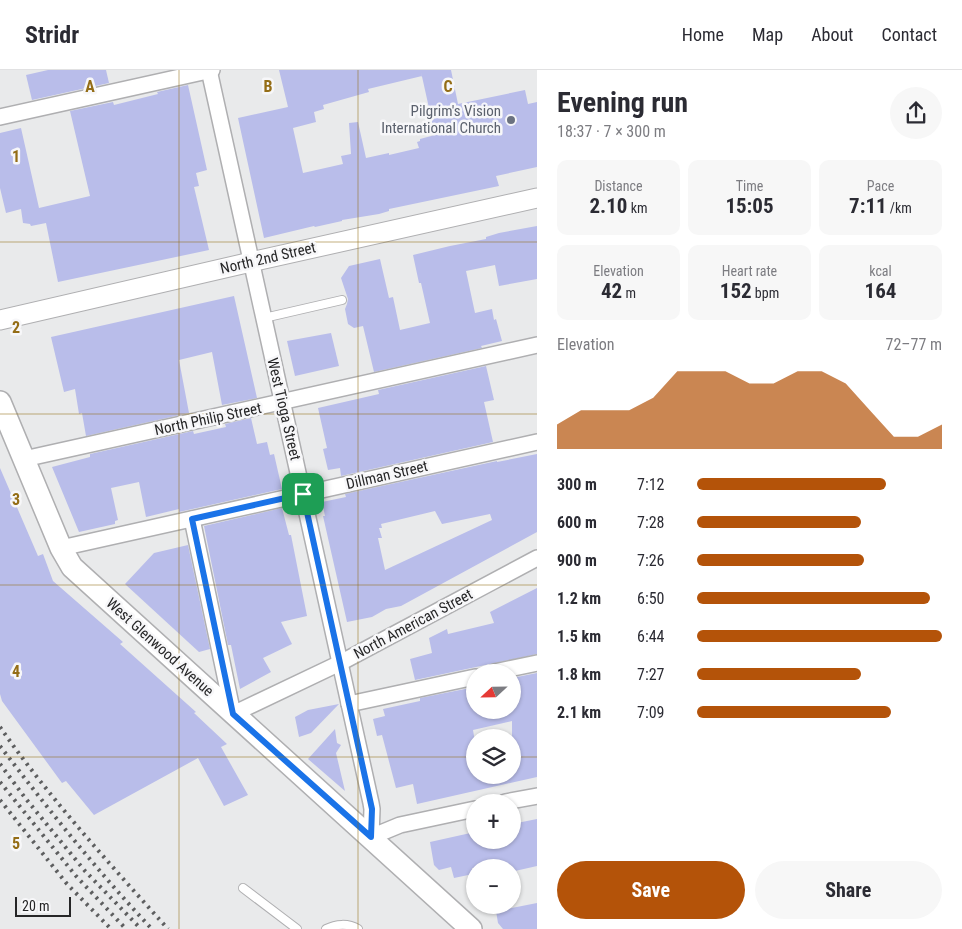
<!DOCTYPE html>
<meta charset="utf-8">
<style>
body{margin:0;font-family:"Roboto Condensed",sans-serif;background:#f7f7f7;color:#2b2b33;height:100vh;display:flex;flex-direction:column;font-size:19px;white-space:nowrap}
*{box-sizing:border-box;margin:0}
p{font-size:16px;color:#7c7c81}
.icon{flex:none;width:28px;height:28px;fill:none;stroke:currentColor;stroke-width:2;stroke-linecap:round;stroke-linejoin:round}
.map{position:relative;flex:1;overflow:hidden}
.sheet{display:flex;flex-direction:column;background:#fff;width:425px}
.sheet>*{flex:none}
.needle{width:32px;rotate:248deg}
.tools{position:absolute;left:466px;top:594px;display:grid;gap:10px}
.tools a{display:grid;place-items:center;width:55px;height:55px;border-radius:50%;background:#fff;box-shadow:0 1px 4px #0004;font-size:25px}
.scale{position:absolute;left:15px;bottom:12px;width:56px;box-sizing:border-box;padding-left:5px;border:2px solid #262627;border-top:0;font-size:14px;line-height:18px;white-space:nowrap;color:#262627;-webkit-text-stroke:4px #f7f7f9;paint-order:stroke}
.pin{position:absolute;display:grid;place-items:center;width:42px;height:42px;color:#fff;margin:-21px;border-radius:10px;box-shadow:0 2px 8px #0006}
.round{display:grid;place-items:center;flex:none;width:52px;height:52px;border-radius:26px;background:#f7f7f7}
.summary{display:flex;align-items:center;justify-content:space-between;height:85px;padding:0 20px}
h1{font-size:28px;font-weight:700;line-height:38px}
.stats{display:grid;grid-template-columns:repeat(3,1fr);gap:8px;height:85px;padding:5px 20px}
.stats div{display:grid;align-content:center;border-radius:10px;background:#f7f7f7;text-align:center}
.stats b{font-size:21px;font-weight:700}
.stats small{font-size:14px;font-weight:400}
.stats p{font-size:14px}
.chart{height:140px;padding:10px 20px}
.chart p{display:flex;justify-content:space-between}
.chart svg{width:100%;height:90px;margin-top:5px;fill:#b45309;opacity:.7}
.primary-button{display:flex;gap:10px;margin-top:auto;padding:10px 20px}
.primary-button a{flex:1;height:58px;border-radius:30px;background:#b45309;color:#fff;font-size:20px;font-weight:700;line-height:58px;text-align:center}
.primary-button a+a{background:#f7f7f7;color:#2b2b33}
ul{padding:0 20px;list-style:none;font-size:16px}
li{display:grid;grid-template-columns:80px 60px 1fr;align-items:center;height:38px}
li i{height:12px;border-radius:6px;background:#b45309}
header{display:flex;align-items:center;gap:30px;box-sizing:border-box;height:70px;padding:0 25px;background:#fff;border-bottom:1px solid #e1e1e2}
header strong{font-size:24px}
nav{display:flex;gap:28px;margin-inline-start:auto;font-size:18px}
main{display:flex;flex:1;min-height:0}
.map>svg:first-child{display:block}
</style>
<header>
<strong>Stridr</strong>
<nav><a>Home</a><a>Map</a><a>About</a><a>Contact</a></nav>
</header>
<main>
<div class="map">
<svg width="537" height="859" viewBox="0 0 537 859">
<rect width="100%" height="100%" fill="#e9eaeb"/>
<g fill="#b9bdea" fill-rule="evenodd">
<polygon points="48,0 106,0 109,13 32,30 26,5"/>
<path d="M279 0H451L458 34 525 20 528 34 537 32V97L496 106 499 116 389 139V141L379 144 342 150V151L315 157 314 156 264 168 238 48 288 37ZM421 2 435 65 420 69V71L417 72 419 78 389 85V83L366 88 358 52 349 53 351 84 341 86 343 94 303 103 293 58 316 52 314 42 324 39 323 35 369 22 368 19 422 6Z"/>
<polygon points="188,15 207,100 196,103 199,116 194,117 209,180 58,212 46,153 31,156 30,154 23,153 21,139 6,143 0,118 0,63 21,58 39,138 90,126 70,41 113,32 114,35 158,24 157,22"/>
<polygon points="537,156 537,209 499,216 495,195 466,201 475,243 492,239 494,250 496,249 502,271 481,276 482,278 374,302 363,256 354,258 348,254 345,239 347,234 348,229 341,208 349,196 380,189 389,228 393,227 400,260 430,253 421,213 419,213 413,185 450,176 486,169 486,167 499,163"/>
<polygon points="234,226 257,328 222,335 212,282 179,290 189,343 86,366 82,343 79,344 75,319 64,322 51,267"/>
<polygon points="331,263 339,296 295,306 287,271"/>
<polygon points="486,296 494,330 484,332 493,372 341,406 340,398 328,400 323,379 327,378 318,338 379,324 378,320"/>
<polygon points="251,348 257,374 267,372 270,385 274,384 282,419 179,442 179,439 146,447 139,412 111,418 118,450 115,451 115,454 79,462 52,397 90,387 90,384 193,361 194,364 226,357 225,354"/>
<path d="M537 384V462L401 536 386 539 372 547 347 552 323 446H325L322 432 346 427 345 424 497 391V392ZM435 441 442 454 490 444 492 450 385 500 378 468H382L379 458H382L381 454Z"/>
<polygon points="0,398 38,486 43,484 53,511 123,572 120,574 196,642 194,643 227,674 221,677 248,725 224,736 198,688 94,745 66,711 62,713 2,631 0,624"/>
<polygon points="282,438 289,465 291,465 307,546 281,552 292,574 263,588 271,602 240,619 231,575 228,575 204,456"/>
<polygon points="188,475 210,579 199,582 125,514 154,483"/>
<polygon points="537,518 537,584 415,610 410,589 432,583 429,568 447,559 448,564 494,553 490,542"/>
<path d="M537 603V707L417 734 413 714 396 718 382 665 377 666 373 649 385 646 383 639 420 631V628L475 617V640H512V608ZM512 651V705H475V672L473 660Z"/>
<polygon points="339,634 311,663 299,667 295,647 308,640"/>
<polygon points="335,659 337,673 341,675 336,683 345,721 308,689"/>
<polygon points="537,749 537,796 515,801 512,800 512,798 472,798 473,804 454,808 451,797 439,800 434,795 430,772 475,762 475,770 512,770 512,754"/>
<polygon points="537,833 537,859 503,859 498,853 496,841"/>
</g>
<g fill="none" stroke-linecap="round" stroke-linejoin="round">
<defs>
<g id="service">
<polyline points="264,248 342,230"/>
<polyline points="243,818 297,859"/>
<path d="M326 859C336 854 348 853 358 859"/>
</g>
<g id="minor">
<polyline points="209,0 371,733 372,739 371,767 400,755 475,739"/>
<polyline points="0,47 212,0"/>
<polyline points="24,389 537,275"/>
<polyline points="192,449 233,644 340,593 537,488"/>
<polyline points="61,478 537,372"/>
<polyline points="494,602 537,593"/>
<polyline points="349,634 475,607"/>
<polyline points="505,732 537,726"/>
</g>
<polyline id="tertiary" points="0,250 251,192 537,128"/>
<polyline id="secondary" points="0,332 61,478 72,497 471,859"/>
</defs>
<use href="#service" stroke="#afafb1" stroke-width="10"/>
<use href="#minor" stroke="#afafb1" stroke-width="18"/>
<use href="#tertiary" stroke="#afafb1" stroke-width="21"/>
<use href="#secondary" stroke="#afafb1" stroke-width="24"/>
<use href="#service" stroke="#fff" stroke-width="8"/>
<use href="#minor" stroke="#fff" stroke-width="15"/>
<use href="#tertiary" stroke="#fff" stroke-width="19"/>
<use href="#secondary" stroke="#fff" stroke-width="21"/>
<g stroke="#5d5e5f" stroke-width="4" stroke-dasharray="2.5 5" stroke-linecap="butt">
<path d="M0 657C50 729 110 794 168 859"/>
<path d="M0 676C48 739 98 802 152 859"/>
<polyline points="0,694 26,729 85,801 141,859"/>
<polyline points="0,712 76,806 126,859"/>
<polyline points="0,730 67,814 111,859"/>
</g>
</g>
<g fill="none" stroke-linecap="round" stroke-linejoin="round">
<defs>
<polygon id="route" points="303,424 372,739 371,767 233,644 192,449"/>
</defs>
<use href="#route" stroke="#fff" stroke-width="10"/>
<use href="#route" stroke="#1a73e8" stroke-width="6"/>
</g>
<path fill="none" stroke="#946d16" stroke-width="1" stroke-opacity="0.55" d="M179 0V859M358 0V859M0 172H537M0 344H537M0 515H537M0 687H475M512 687H537"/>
<circle fill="#6b7280" stroke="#f7f7f9" stroke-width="2" cx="511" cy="50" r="5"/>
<g text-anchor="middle" stroke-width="5" stroke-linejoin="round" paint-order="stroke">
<g font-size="15" fill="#5b616d" stroke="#f7f7f9" text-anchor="end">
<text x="501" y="46">Pilgrim's Vision<tspan x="501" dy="17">International Church</tspan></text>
</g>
<g font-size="15" fill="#262627" stroke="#f7f7f9">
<text transform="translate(268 188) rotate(-13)" y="5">North 2nd Street</text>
<text transform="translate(284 339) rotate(77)" y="5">West Tioga Street</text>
<text transform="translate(208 349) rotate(-12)" y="5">North Philip Street</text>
<text transform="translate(387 405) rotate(-13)" y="5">Dillman Street</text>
<text transform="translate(413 554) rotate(-28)" y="5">North American Street</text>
<text transform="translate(160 577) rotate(42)" y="5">West Glenwood Avenue</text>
</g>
</g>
<g font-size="16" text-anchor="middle" font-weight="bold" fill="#946d16" stroke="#f7f7f9" stroke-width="5" stroke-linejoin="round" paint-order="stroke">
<text x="90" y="22">A</text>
<text x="268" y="22">B</text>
<text x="448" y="22">C</text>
<text x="16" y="92">1</text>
<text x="16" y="263">2</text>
<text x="16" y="435">3</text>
<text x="16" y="607">4</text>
<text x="16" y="779">5</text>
</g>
</svg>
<div class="tools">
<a><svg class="needle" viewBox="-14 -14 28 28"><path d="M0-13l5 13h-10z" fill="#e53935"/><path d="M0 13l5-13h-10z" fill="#7c7c81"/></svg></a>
<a><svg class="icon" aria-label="layers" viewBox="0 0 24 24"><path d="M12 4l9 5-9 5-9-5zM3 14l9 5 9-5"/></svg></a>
<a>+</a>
<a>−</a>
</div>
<div class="scale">20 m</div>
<div class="pin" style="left:303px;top:424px;background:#1e9e55"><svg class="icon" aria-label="arrive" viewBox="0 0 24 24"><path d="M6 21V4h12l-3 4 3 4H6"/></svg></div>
</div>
<section class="sheet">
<div class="summary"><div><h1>Evening run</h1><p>18:37 · 7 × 300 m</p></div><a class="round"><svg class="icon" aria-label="share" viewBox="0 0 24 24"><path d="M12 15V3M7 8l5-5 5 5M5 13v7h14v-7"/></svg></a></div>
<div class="stats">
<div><p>Distance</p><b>2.10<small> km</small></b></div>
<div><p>Time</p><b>15:05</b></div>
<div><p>Pace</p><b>7:11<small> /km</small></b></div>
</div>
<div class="stats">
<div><p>Elevation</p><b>42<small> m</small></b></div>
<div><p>Heart rate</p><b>152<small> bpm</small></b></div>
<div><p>kcal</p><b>164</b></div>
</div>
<div class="chart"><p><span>Elevation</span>72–77 m</p>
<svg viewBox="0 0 160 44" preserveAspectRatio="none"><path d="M0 44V32L10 25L20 25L30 25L40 19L50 6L60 6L70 6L80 12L90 12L100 6L110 6L120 12L130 25L140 38L150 38L160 32V44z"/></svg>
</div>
<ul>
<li><b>300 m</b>7:12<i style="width:77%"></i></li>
<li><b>600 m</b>7:28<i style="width:67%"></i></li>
<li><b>900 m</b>7:26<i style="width:68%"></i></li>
<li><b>1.2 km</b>6:50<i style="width:95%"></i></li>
<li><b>1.5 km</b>6:44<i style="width:100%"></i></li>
<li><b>1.8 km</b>7:27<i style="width:67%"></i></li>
<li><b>2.1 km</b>7:09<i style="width:79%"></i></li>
</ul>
<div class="primary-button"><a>Save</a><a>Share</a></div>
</section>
</main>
